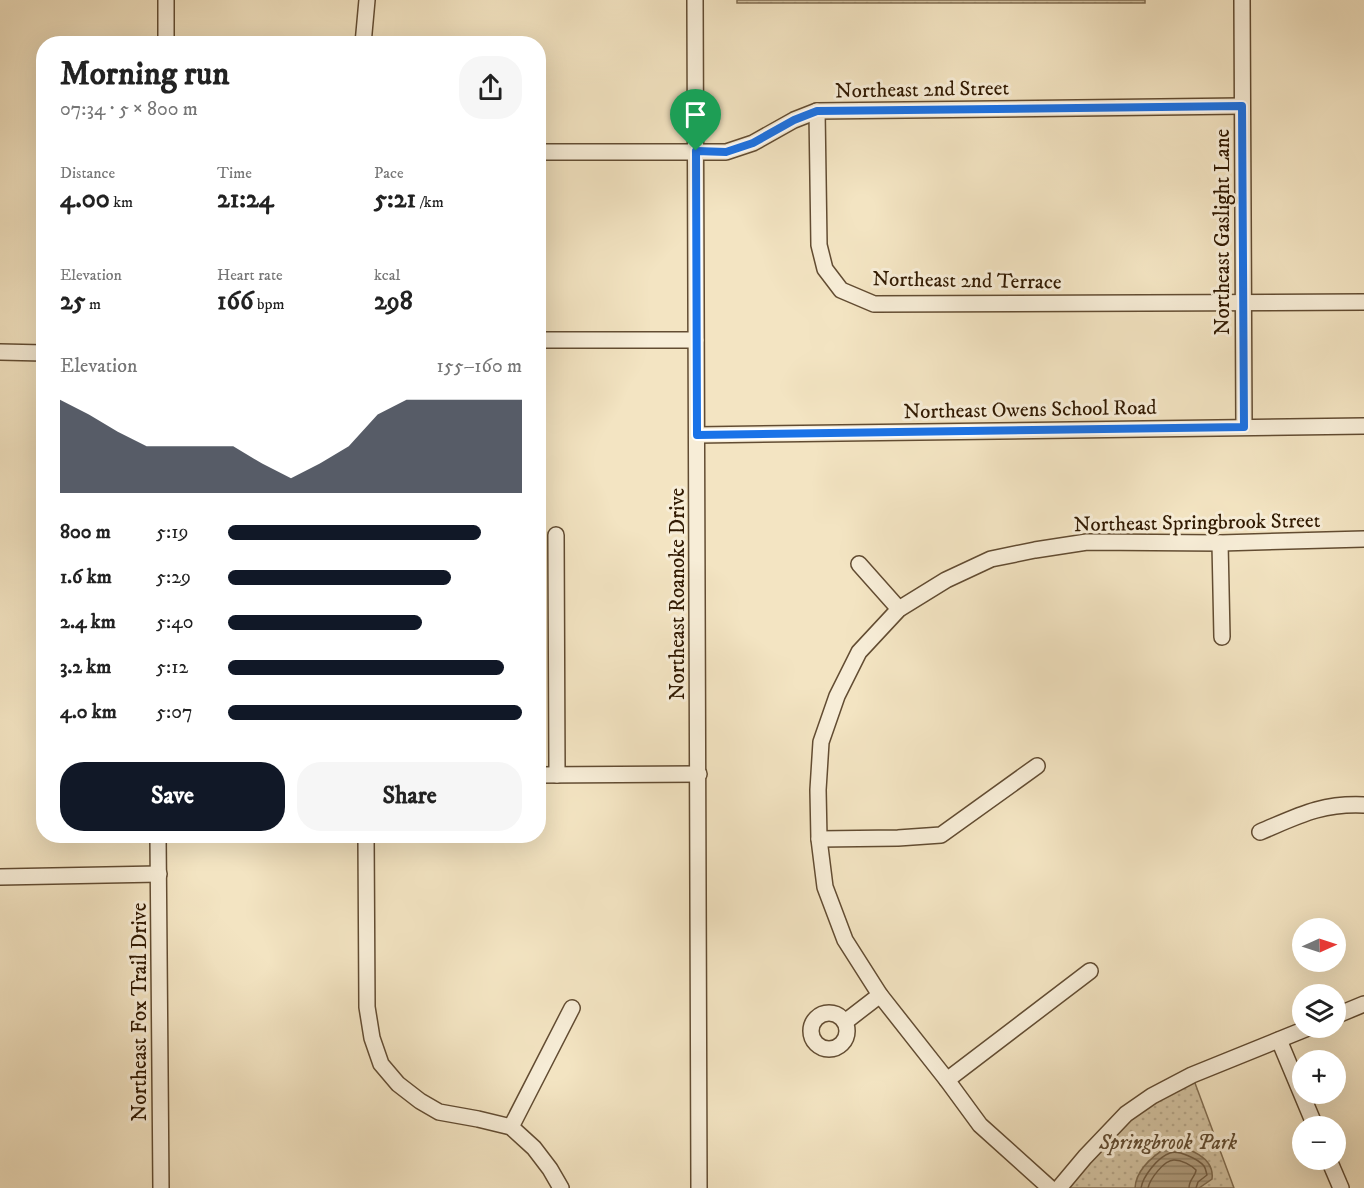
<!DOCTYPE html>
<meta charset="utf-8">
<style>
body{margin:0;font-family:"IM FELL DW Pica",serif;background:#f6f6f6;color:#222;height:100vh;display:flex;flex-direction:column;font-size:22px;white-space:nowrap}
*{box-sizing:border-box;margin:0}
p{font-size:20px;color:#767676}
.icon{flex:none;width:33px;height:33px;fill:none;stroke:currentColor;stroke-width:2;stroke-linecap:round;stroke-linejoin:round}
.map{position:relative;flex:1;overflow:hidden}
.sheet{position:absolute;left:36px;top:36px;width:510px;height:807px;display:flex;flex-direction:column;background:#fff;border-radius:24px;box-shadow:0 6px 24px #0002}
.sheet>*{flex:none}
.needle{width:39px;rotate:87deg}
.controls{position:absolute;left:1292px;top:918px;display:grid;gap:12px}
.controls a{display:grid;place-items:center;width:54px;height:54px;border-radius:50%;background:#fff;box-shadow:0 6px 24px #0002;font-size:30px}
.pin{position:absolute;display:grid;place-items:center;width:51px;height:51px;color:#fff;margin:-62px -26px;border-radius:50% 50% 50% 0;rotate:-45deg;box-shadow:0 0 6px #0007}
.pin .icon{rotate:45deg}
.round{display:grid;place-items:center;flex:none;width:63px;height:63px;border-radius:24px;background:#f6f6f6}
.headline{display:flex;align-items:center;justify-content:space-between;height:102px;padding:0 24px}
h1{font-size:33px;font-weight:700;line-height:45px}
.stats{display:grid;grid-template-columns:repeat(3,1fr);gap:9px;height:102px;padding:6px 24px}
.stats div{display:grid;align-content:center}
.stats b{font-size:26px;font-weight:700}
.stats small{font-size:16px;font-weight:400}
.stats p{font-size:16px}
.chart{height:168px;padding:12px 24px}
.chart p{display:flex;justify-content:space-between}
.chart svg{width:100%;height:108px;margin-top:6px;fill:#111827;opacity:.7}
.action{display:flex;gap:12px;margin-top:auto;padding:12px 24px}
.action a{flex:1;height:69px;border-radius:24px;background:#111827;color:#fff;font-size:24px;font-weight:700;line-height:69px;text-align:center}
.action a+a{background:#f6f6f6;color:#222}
ul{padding:0 24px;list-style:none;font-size:20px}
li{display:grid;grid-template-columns:96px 72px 1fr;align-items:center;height:45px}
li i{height:15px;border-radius:8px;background:#111827}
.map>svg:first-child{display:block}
</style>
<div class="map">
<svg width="1364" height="1188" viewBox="0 0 1364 1188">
<defs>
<pattern id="park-dots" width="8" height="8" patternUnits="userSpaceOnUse" patternTransform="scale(1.5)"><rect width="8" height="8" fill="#d2c2a1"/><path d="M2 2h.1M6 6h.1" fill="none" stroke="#b5a689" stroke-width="1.8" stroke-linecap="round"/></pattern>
<pattern id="water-rules" width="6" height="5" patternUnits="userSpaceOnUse" patternTransform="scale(1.5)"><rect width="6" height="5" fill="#b19f81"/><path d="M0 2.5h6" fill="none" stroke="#918167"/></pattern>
</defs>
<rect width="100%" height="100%" fill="#f3e4c2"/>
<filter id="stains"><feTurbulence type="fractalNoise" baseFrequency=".00333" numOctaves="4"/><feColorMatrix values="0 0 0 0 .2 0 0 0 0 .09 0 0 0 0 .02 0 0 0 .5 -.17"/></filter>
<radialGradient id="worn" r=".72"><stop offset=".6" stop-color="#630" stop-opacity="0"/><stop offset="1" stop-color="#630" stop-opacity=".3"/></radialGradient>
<g fill="url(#park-dots)" stroke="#826e52" stroke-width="1.5">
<rect x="737" y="0" width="408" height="3"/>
<polygon points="1192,1075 1234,1188 1059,1188 1126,1114"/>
</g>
<path fill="url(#water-rules)" stroke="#7e6a4e" stroke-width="1.5" d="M1169 1146C1188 1147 1215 1157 1212 1179L1199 1188H1135C1136 1169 1154 1155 1169 1146Z"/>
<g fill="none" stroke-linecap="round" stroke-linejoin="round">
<g stroke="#715c42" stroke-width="1.5">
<path d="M1141 1188C1143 1176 1158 1157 1170 1153 1179 1150 1198 1159 1204 1166 1206 1169 1206 1172 1207 1175L1198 1182 1196 1188"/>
<path d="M1148 1188C1150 1179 1164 1160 1174 1160 1182 1160 1191 1165 1196 1170 1196 1176 1189 1179 1189 1188"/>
</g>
<defs>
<g id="minor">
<polyline points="166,0 166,44"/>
<polyline points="695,0 699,1188"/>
<polyline points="1242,0 1244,427"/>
<polyline points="363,44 367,0"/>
<polyline points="817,111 819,245 825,269 841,290 874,304 1364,302"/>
<polyline points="538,152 726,152 753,143 794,120 817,111 1242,106"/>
<polyline points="538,340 696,340"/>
<polyline points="0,352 44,353"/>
<polyline points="697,435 1364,426"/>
<polyline points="556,535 557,775"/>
<polyline points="1220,543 1222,637"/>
<polyline points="859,564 899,609"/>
<polyline points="538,775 699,774"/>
<path d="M1260 832C1298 816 1321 803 1364 805"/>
<polyline points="158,836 161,1188"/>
<polyline points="366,836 367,1007 372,1038 381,1064 398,1084 420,1101 439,1112 478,1119 511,1127 534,1148 550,1169 561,1188"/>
<polyline points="819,839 898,838 941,835 1037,766"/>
<polyline points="0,877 159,874"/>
<circle cx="829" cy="1031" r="18"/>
<polyline points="1335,1016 1364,1004"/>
<polyline points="845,1022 880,995"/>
<polyline points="1279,1040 1315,1126"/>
<polyline points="947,1080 1090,971"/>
<polyline points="511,1127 572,1008"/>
<polyline points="1329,1160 1341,1188"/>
<polyline points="1050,1188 980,1125 947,1080 880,995 845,940 825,887 819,839 818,790 821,742 837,696 859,652 899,609 946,580 991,559 1035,550 1087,542 1220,543 1364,539"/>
<polyline points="1059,1188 1085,1157 1126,1114 1152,1096 1192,1075 1308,1028"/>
</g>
</defs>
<use href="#minor" stroke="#624c32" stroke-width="18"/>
<use href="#minor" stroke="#f7edd7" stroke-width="15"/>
</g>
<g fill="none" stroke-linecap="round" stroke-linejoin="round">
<defs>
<polygon id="route" points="1242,106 1244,427 697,435 696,151 726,152 753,143 794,120 817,111"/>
</defs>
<use href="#route" stroke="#fff" stroke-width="12"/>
<use href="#route" stroke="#1a73e8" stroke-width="8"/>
</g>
<g text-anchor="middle" stroke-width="6" stroke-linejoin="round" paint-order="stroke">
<g font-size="21" fill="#311a02" stroke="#f7edd7">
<text transform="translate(922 89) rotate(-1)" y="7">Northeast 2nd Street</text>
<text transform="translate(1222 232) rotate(-90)" y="7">Northeast Gaslight Lane</text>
<text transform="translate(967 280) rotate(1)" y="7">Northeast 2nd Terrace</text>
<text transform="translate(1030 409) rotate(-1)" y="7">Northeast Owens School Road</text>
<text transform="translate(1197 522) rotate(-1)" y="7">Northeast Springbrook Street</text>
<text transform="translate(677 594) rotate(-90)" y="7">Northeast Roanoke Drive</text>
<text transform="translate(139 1012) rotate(-90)" y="7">Northeast Fox Trail Drive</text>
</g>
<g font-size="21" font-style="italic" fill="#614c32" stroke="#f7edd7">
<text x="1168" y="1149">Springbrook Park</text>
</g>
</g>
<rect width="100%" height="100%" filter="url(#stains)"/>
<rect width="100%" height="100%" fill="url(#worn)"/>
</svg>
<div class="controls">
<a><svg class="needle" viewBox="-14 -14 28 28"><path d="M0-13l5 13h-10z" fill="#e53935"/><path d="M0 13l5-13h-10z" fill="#767676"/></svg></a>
<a><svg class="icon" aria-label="layers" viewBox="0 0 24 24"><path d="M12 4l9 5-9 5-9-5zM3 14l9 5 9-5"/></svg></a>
<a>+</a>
<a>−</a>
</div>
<div class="pin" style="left:696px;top:151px;background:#1e9e55"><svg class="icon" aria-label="arrive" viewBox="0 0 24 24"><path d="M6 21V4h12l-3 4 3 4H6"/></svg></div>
<section class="sheet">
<div class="headline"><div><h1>Morning run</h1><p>07:34 · 5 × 800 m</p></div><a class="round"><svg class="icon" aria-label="share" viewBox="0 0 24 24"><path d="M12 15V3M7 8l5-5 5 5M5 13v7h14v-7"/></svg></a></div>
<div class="stats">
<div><p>Distance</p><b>4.00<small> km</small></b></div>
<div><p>Time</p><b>21:24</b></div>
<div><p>Pace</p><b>5:21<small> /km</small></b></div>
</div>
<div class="stats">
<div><p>Elevation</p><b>25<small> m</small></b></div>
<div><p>Heart rate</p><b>166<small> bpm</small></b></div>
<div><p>kcal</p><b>298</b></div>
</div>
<div class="chart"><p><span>Elevation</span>155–160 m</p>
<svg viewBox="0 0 160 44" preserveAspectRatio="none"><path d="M0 44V6L10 12L20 19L30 25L40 25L50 25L60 25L70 32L80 38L90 32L100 25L110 12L120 6L130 6L140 6L150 6L160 6V44z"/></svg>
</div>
<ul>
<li><b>800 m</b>5:19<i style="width:86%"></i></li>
<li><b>1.6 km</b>5:29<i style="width:76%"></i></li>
<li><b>2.4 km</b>5:40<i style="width:66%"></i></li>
<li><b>3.2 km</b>5:12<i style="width:94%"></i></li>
<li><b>4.0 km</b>5:07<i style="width:100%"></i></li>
</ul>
<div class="action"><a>Save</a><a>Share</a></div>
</section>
</div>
